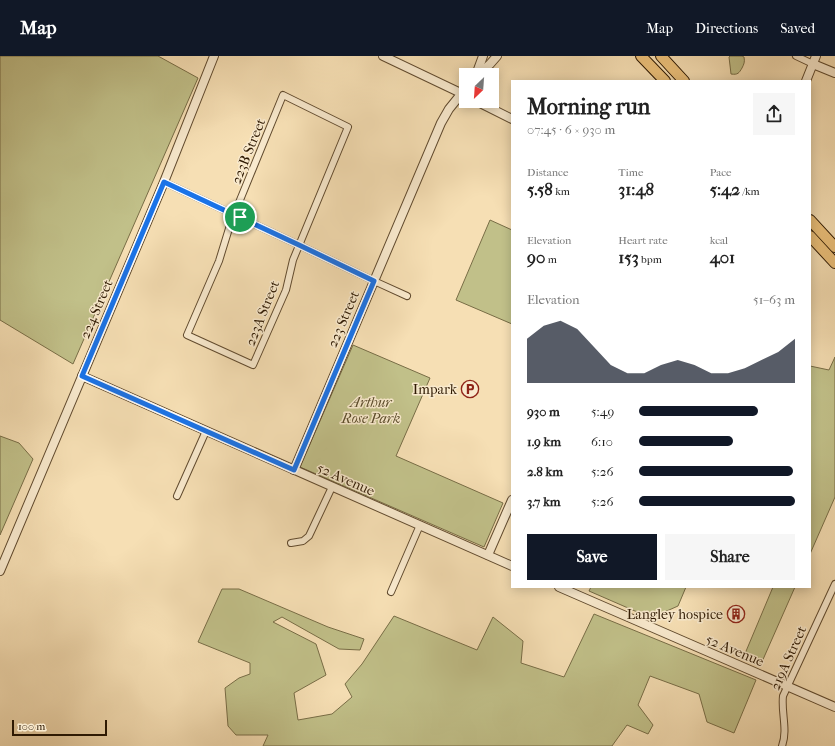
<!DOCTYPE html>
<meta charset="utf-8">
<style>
body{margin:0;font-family:"IM FELL French Canon",serif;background:#f6f6f6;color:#222;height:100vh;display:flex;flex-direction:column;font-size:15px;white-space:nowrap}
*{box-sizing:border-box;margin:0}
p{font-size:13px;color:#767676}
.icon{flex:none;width:22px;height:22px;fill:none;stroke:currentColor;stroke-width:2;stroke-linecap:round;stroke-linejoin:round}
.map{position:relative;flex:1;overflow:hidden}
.drawer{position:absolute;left:511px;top:24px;width:300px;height:508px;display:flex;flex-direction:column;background:#fff;border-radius:0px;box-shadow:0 2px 10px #0003}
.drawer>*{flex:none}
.needle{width:26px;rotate:205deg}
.controls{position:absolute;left:459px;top:12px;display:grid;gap:8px}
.controls a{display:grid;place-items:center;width:40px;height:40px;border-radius:0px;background:#fff;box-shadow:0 2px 10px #0003;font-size:20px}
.scale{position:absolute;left:12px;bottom:10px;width:95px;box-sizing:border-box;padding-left:4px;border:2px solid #2f1a03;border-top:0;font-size:11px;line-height:14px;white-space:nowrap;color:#2f1a03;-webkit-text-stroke:3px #f9eace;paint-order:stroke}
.pin{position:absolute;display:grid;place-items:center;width:34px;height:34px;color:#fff;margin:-17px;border:2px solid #fff;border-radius:50%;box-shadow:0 1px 4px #0007}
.round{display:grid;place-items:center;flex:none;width:42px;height:42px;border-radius:0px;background:#f6f6f6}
.head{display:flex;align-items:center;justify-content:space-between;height:68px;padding:0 16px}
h1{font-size:22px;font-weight:800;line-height:30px}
.metrics{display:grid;grid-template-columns:repeat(3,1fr);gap:6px;height:68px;padding:4px 16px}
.metrics div{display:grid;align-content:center}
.metrics b{font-size:17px;font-weight:800}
.metrics small{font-size:11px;font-weight:400}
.metrics p{font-size:11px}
.chart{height:112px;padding:8px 16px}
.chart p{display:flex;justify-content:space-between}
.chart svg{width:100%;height:72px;margin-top:4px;fill:#111827;opacity:.7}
.button{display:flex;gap:8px;margin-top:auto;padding:8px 16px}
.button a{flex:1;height:46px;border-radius:0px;background:#111827;color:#fff;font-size:16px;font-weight:800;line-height:46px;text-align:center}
.button a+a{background:#f6f6f6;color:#222}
ul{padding:0 16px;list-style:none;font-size:13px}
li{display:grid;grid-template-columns:64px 48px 1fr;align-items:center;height:30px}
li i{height:10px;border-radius:5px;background:#111827}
header{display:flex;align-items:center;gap:24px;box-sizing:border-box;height:56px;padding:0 20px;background:#111827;color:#fff}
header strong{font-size:19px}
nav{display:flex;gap:22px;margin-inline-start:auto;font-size:14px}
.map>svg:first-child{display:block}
</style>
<header>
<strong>Map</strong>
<nav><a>Map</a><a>Directions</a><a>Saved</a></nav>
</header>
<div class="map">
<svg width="835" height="690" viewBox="0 0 835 690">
<rect width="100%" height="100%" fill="#f6dfb4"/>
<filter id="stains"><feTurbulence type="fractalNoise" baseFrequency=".005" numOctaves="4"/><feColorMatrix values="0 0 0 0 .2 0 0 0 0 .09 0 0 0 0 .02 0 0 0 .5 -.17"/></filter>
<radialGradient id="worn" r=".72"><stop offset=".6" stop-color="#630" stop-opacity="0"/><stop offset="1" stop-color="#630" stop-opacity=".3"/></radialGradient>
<g fill="#c1c089" stroke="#786d46">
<polygon points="0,0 158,0 198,22 73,308 0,264"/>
<path d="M730 0H742L744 1C745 6 744 8 742 12 739 17 738 19 731 18L729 1Z"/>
<polygon points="490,164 512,174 512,268 456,244"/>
<polygon points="353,289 430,322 396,400 503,447 484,491 300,411"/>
<polygon points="835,301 835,441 810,498 810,310 829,314"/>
<polygon points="0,380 19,387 33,403 0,479"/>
<polygon points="591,531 686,531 678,550 651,562 589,535"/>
<polygon points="773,531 795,531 761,608 744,600"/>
<polygon points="222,533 239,533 328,571 364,583 360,594 339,593 282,561 273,566 316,588 326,619 294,637 298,664 332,658 352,641 345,628 362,608 394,560 477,594 493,561 523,585 521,607 564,621 594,558 756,624 734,677 707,666 699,638 650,620 638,649 653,669 648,678 627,669 612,690 263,690 268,679 236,679 228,670 225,632 239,622 250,618 250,607 198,586"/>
</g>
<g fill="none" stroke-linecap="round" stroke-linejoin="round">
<defs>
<g id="minor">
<polyline points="796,0 813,8"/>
<polygon points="283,39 348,71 293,204 286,234 253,309 187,279 219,205 231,166"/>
<polyline points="164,126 299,189 374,225 407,240"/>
<polyline points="177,440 206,375"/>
<polyline points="291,487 303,485 309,480 332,431"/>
<polyline points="391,536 420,469"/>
<path d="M782 690C788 674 781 656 783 640L835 528"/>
</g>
<g id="tertiary">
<polyline points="383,0 465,39"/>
<polyline points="813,8 835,17"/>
<polyline points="476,19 483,0"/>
<polyline points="478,19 490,8 497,0"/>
<polyline points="806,25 816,0"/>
<polyline points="476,45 512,63"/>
<polyline points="82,320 512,510"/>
<polyline points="294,414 441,67 449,53 466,32"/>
<polyline points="488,499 512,444"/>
<polyline points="0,515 164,126 214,0"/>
<polyline points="559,531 835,651"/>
</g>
<g id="primary">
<polyline points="641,0 665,25"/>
<polyline points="661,0 684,25"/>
<polyline points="810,164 835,191"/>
<polyline points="810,180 835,207"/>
</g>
</defs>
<use href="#minor" stroke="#614b2f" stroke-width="8"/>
<use href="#tertiary" stroke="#614b2f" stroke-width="10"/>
<use href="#primary" stroke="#2f1a03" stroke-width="12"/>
<use href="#minor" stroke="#f9eace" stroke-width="6"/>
<use href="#tertiary" stroke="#f9eace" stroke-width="8"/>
<use href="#primary" stroke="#ebc07a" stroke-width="10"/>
</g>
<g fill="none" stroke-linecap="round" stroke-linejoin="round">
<defs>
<polygon id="route" points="164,126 299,189 374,225 294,414 82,320"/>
</defs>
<use href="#route" stroke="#fff" stroke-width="8"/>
<use href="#route" stroke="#1a73e8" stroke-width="5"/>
</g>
<defs>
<symbol id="parking-ring" viewBox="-11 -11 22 22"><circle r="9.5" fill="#f9eace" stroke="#8f2418" stroke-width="1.5"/><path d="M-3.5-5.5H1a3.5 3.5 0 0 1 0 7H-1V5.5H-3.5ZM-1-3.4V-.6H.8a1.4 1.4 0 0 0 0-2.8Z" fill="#8f2418"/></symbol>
<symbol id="building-ring" viewBox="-11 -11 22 22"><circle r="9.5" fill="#f9eace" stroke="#8f2418" stroke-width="1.5"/><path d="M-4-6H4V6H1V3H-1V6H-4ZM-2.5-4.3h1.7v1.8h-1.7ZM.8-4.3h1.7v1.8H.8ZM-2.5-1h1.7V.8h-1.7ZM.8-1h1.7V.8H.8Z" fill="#8f2418"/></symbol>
</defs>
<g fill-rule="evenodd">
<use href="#parking-ring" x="460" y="323" width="20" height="20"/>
<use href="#building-ring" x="726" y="548" width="20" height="20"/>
</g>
<g text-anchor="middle" stroke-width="3" stroke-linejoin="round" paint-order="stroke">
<g font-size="14" fill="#2f1a03" stroke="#f9eace">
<text transform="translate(248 95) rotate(-68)" y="5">223B Street</text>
<text transform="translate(96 253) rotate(-67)" y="5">224 Street</text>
<text transform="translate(262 257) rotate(-68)" y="5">223A Street</text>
<text transform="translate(343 263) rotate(-67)" y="5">223 Street</text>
<text transform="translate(346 423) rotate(24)" y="5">52 Avenue</text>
<text transform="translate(735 594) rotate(23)" y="5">52 Avenue</text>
<text transform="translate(788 602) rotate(-66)" y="5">219A Street</text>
</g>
<g font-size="14" fill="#2f1a03" stroke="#f9eace" text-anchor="end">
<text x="457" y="338">Impark</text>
<text x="723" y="563">Langley hospice</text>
</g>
<g font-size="14" font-style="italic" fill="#5b4c2b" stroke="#f9eace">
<text x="371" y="351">Arthur<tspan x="371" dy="16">Rose Park</tspan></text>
</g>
</g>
<rect width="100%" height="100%" filter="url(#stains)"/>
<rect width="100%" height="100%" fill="url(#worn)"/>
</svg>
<div class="controls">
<a><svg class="needle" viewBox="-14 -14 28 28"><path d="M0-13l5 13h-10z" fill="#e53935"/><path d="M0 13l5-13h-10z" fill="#767676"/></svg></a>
</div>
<div class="scale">100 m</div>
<div class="pin" style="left:240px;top:161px;background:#1e9e55"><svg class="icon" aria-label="arrive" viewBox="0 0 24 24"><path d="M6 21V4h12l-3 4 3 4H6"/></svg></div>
<section class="drawer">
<div class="head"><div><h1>Morning run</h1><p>07:45 · 6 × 930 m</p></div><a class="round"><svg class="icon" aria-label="share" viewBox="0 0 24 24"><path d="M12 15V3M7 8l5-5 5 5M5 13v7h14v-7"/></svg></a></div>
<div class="metrics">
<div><p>Distance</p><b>5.58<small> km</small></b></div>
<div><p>Time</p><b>31:48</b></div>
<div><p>Pace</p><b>5:42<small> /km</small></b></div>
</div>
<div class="metrics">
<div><p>Elevation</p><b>90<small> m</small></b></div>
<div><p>Heart rate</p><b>153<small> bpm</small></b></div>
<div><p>kcal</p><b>401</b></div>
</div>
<div class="chart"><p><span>Elevation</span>51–63 m</p>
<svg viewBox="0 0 160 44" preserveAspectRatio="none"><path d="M0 44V17L10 9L20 6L30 11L40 22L50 33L60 38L70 38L80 33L90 30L100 33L110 38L120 38L130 35L140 30L150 25L160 17V44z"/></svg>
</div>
<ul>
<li><b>930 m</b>5:49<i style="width:76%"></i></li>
<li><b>1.9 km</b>6:10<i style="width:60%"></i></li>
<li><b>2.8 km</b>5:26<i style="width:99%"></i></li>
<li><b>3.7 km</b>5:26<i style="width:100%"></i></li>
</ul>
<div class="button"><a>Save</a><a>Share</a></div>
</section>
</div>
